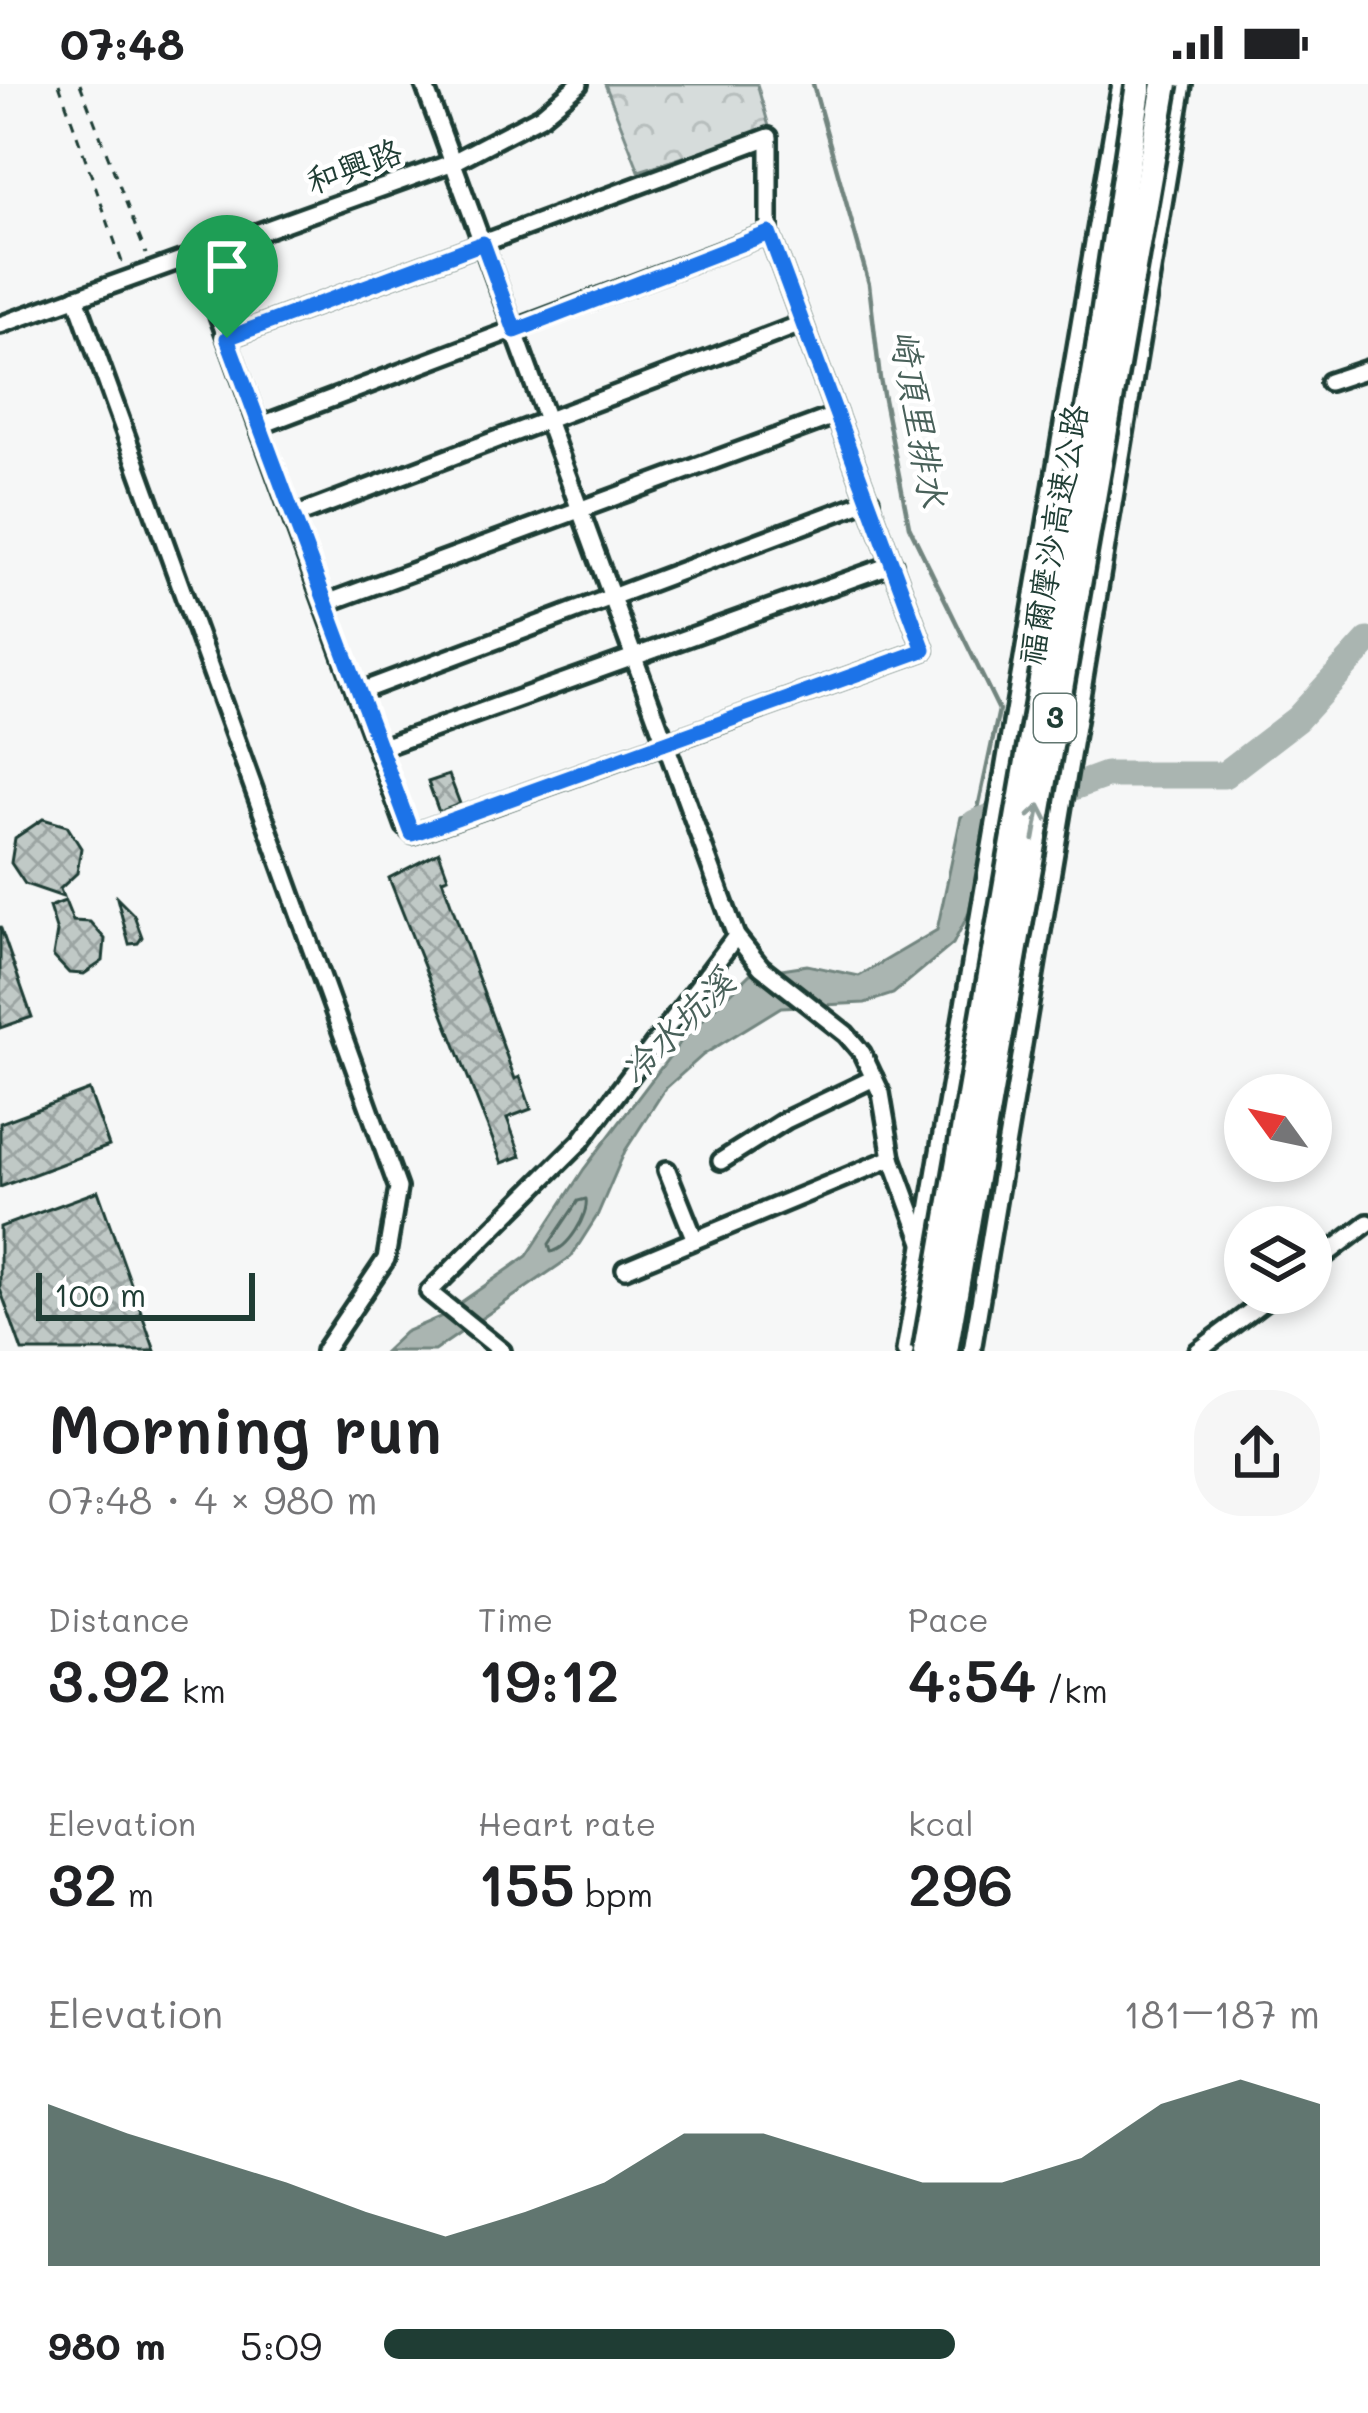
<!DOCTYPE html>
<meta charset="utf-8">
<style>
body{margin:0;font-family:Mali,"LXGW WenKai TC",sans-serif;background:#f6f6f6;color:#202124;height:100vh;display:flex;flex-direction:column;font-size:45px;white-space:nowrap}
*{box-sizing:border-box;margin:0}
p{font-size:39px;color:#757577}
.icon{flex:none;width:66px;height:66px;fill:none;stroke:currentColor;stroke-width:2;stroke-linecap:round;stroke-linejoin:round}
.map{position:relative;height:1267px;overflow:hidden}
.side{display:flex;flex-direction:column;background:#fff;flex:1}
.side>*{flex:none}
.needle{width:78px;rotate:303deg}
.fabs{position:absolute;left:1224px;top:990px;display:grid;gap:24px}
.fabs a{display:grid;place-items:center;width:108px;height:108px;border-radius:50%;background:#fff;box-shadow:0 6px 18px #0003;font-size:60px}
.scale{position:absolute;left:36px;bottom:30px;width:219px;box-sizing:border-box;padding-left:12px;border:6px solid #1f3d34;border-top:0;font-size:33px;line-height:42px;white-space:nowrap;color:#1f3d34;-webkit-text-stroke:9px #fff;paint-order:stroke}
.pin{position:absolute;display:grid;place-items:center;width:102px;height:102px;color:#fff;margin:-123px -51px;border-radius:50% 50% 50% 0;rotate:-45deg;box-shadow:0 0 12px #0007}
.pin .icon{rotate:45deg}
.round{display:grid;place-items:center;flex:none;width:126px;height:126px;border-radius:48px;background:#f6f6f6}
.headline{display:flex;align-items:center;justify-content:space-between;height:204px;padding:0 48px}
h1{font-size:66px;font-weight:600;line-height:90px}
.stats{display:grid;grid-template-columns:repeat(3,1fr);gap:18px;height:204px;padding:12px 48px}
.stats div{display:grid;align-content:center}
.stats b{font-size:60px;font-weight:600}
.stats small{font-size:33px;font-weight:400}
.stats p{font-size:33px}
.chart{height:336px;padding:24px 48px}
.chart p{display:flex;justify-content:space-between}
.chart svg{width:100%;height:216px;margin-top:12px;fill:#1f3d34;opacity:.7}
ul{padding:0 48px;list-style:none;font-size:39px}
li{display:grid;grid-template-columns:192px 144px 1fr;align-items:center;height:90px}
li i{height:30px;border-radius:15px;background:#1f3d34}
.status{display:flex;justify-content:space-between;align-items:center;height:84px;padding:0 60px;background:#fff;direction:ltr}
.status svg{height:33px;fill:currentColor}
.map>svg:first-child{display:block}
</style>
<div class="status"><b>07:48</b><svg viewBox="0 0 49 12"><path d="M0 12V9h3v3zM5 12V6h3v6zM10 12V3h3v9zM15 12V0h3v12zM26 1h20v11H26zM47 4h2v5h-2z"/></svg></div>
<div class="map">
<svg width="1368" height="1267" viewBox="0 0 1368 1267">
<defs>
<pattern id="park-crowns" width="20" height="18" patternUnits="userSpaceOnUse" patternTransform="scale(3)"><rect width="20" height="18" fill="#d6dcdb"/><path d="M2 6a3 3 0 1 1 6 0M12 15a3 3 0 1 1 6 0" fill="none" stroke="#b7bebd"/></pattern>
<pattern id="building-cross-hatch" width="8" height="8" patternUnits="userSpaceOnUse" patternTransform="scale(3)"><rect width="8" height="8" fill="#c0c9c6"/><path d="M0 0l8 8M0 8l8-8" fill="none" stroke="#9ba4a2"/></pattern>
</defs>
<rect width="100%" height="100%" fill="#f6f7f7"/>
<filter id="ink" filterUnits="userSpaceOnUse"><feTurbulence type="fractalNoise" baseFrequency=".00833" numOctaves="2"/><feDisplacementMap in="SourceGraphic" scale="24" xChannelSelector="R" yChannelSelector="G"/><feConvolveMatrix kernelMatrix="1 2 1 2 8 2 1 2 1" color-interpolation-filters="sRGB"/></filter>
<g filter="url(#ink)">
<polygon fill="url(#park-crowns)" stroke="#7a8c88" stroke-width="3" points="605,0 757,0 770,46 639,87"/>
<polygon fill="#aab5b1" stroke="#72857f" stroke-width="3" points="992,724 968,831 953,860 893,910 865,919 781,923 703,971 665,1005 625,1067 597,1132 571,1173 434,1267 385,1267 405,1248 440,1233 527,1172 584,1085 682,956 750,890 807,881 859,892 937,846 961,733"/>
<g fill="none" stroke-linecap="round" stroke-linejoin="round">
<path stroke="#576d66" stroke-width="3" d="M586 1115C589 1131 568 1165 551 1168L549 1160 578 1117Z"/>
<polyline stroke="#72857f" stroke-width="4.5" points="813,0 869,200 880,295 909,442 999,626 976,734"/>
<polyline stroke="#aab5b1" stroke-width="27" points="975,739 1106,691 1224,691 1297,635 1368,557"/>
</g>
<g fill="url(#building-cross-hatch)" stroke="#1f3d34" stroke-width="3">
<polygon points="449,691 460,720 439,728 428,698"/>
<polygon points="43,735 67,742 81,764 77,789 60,805 63,813 25,800 11,779 15,754"/>
<polygon points="439,768 448,793 442,795 515,995 520,993 531,1025 507,1034 521,1072 502,1079 389,794"/>
<polygon points="117,814 134,831 142,853 138,859 129,860"/>
<polygon points="65,817 73,837 90,838 105,855 103,877 84,890 69,889 53,872 57,848 49,823"/>
<polygon points="0,842 32,933 0,944"/>
<polygon points="89,1006 109,1062 0,1103 0,1039"/>
<polygon points="98,1107 155,1267 22,1267 0,1205 0,1143"/>
</g>
<g fill="none" stroke-linecap="round" stroke-linejoin="round">
<defs>
<g id="minor">
<polyline points="424,0 736,852 761,883 846,950 862,969 881,1009 892,1074 935,1191"/>
<polyline points="76,213 398,1104 386,1175 324,1267"/>
<path d="M213 217C277 392 340 567 405 742L413 750 924 566 769 149V53L227 254"/>
<polyline points="0,241 451,79 541,32 579,0"/>
<polyline points="1329,298 1368,285"/>
<polyline points="259,342 769,149"/>
<polyline points="292,433 801,240"/>
<polyline points="324,520 834,332"/>
<polyline points="356,609 870,416"/>
<polyline points="377,665 893,480"/>
<polyline points="721,1077 786,1036 874,994"/>
<polyline points="667,1086 695,1156"/>
<polyline points="1311,1182 1368,1139"/>
<polyline points="625,1185 892,1074"/>
<polyline points="502,1267 429,1208 581,1057 736,852"/>
<polyline points="905,1267 1121,0"/>
<polyline points="972,1267 1183,0"/>
<polyline points="1198,1267 1275,1209"/>
</g>
</defs>
<use href="#minor" stroke="#1f3d34" stroke-width="24"/>
<g stroke="#1f3d34" stroke-width="3" stroke-dasharray="9 9" stroke-linecap="butt">
<polyline points="59,0 122,178"/>
<polyline points="80,0 146,170"/>
</g>
<use href="#minor" stroke="#fff" stroke-width="15"/>
<defs>
<g id="highway-bridge">
<polyline points="926,1267 1097,278 1139,0"/>
<polyline points="945,1267 1165,0"/>
</g>
</defs>
<use href="#highway-bridge" stroke="#1f3d34" stroke-width="33" stroke-linecap="butt"/>
<use href="#highway-bridge" stroke="#fff" stroke-width="24"/>
</g>
<defs><path id="oneway-shaft" d="M-6 0H5M1.5-3L5.5 0L1.5 3" fill="none" stroke-width="1.6" stroke-linecap="round" stroke-linejoin="round" transform="scale(3)"/></defs>
<use stroke="#8f9e9a" href="#oneway-shaft" transform="translate(1037 738) rotate(-80)"/>
</g>
<g fill="none" stroke-linecap="round" stroke-linejoin="round" filter="url(#ink)">
<defs>
<polygon id="route" points="769,149 924,566 412,750 227,254 483,159 515,247"/>
</defs>
<use href="#route" stroke="#fff" stroke-width="24"/>
<use href="#route" stroke="#1a73e8" stroke-width="15"/>
</g>
<g text-anchor="middle" stroke-width="9" stroke-linejoin="round" paint-order="stroke">
<rect fill="#fff" stroke="#627771" stroke-width="3" x="1034" y="610" width="42" height="48" rx="9"/>
<g font-size="30" font-weight="bold" fill="#1f3d34">
<text x="1055" y="644">3</text>
</g>
<g font-size="33" fill="#1f3d34" stroke="#fff">
<text transform="translate(354 82) rotate(-20)" y="12">和興路</text>
<text transform="translate(1053 451) rotate(-80)" y="12">福爾摩沙高速公路</text>
</g>
<g font-size="36" font-style="italic" fill="#49615a" stroke="#fff">
<text transform="translate(919 334) rotate(80)" y="13">崎頂里排水</text>
<text transform="translate(677 942) rotate(-45)" y="13">冷水坑溪</text>
</g>
</g>
</svg>
<div class="fabs">
<a><svg class="needle" viewBox="-14 -14 28 28"><path d="M0-13l5 13h-10z" fill="#e53935"/><path d="M0 13l5-13h-10z" fill="#757577"/></svg></a>
<a><svg class="icon" aria-label="layers" viewBox="0 0 24 24"><path d="M12 4l9 5-9 5-9-5zM3 14l9 5 9-5"/></svg></a>
</div>
<div class="scale">100 m</div>
<div class="pin" style="left:227px;top:254px;background:#1e9e55"><svg class="icon" aria-label="arrive" viewBox="0 0 24 24"><path d="M6 21V4h12l-3 4 3 4H6"/></svg></div>
</div>
<section class="side">
<div class="headline"><div><h1>Morning run</h1><p>07:48 · 4 × 980 m</p></div><a class="round"><svg class="icon" aria-label="share" viewBox="0 0 24 24"><path d="M12 15V3M7 8l5-5 5 5M5 13v7h14v-7"/></svg></a></div>
<div class="stats">
<div><p>Distance</p><b>3.92<small> km</small></b></div>
<div><p>Time</p><b>19:12</b></div>
<div><p>Pace</p><b>4:54<small> /km</small></b></div>
</div>
<div class="stats">
<div><p>Elevation</p><b>32<small> m</small></b></div>
<div><p>Heart rate</p><b>155<small> bpm</small></b></div>
<div><p>kcal</p><b>296</b></div>
</div>
<div class="chart"><p><span>Elevation</span>181–187 m</p>
<svg viewBox="0 0 160 44" preserveAspectRatio="none"><path d="M0 44V11L10 17L20 22L30 27L40 33L50 38L60 33L70 27L80 17L90 17L100 22L110 27L120 27L130 22L140 11L150 6L160 11V44z"/></svg>
</div>
<ul>
<li><b>980 m</b>5:09<i style="width:61%"></i></li>
</ul>
</section>
